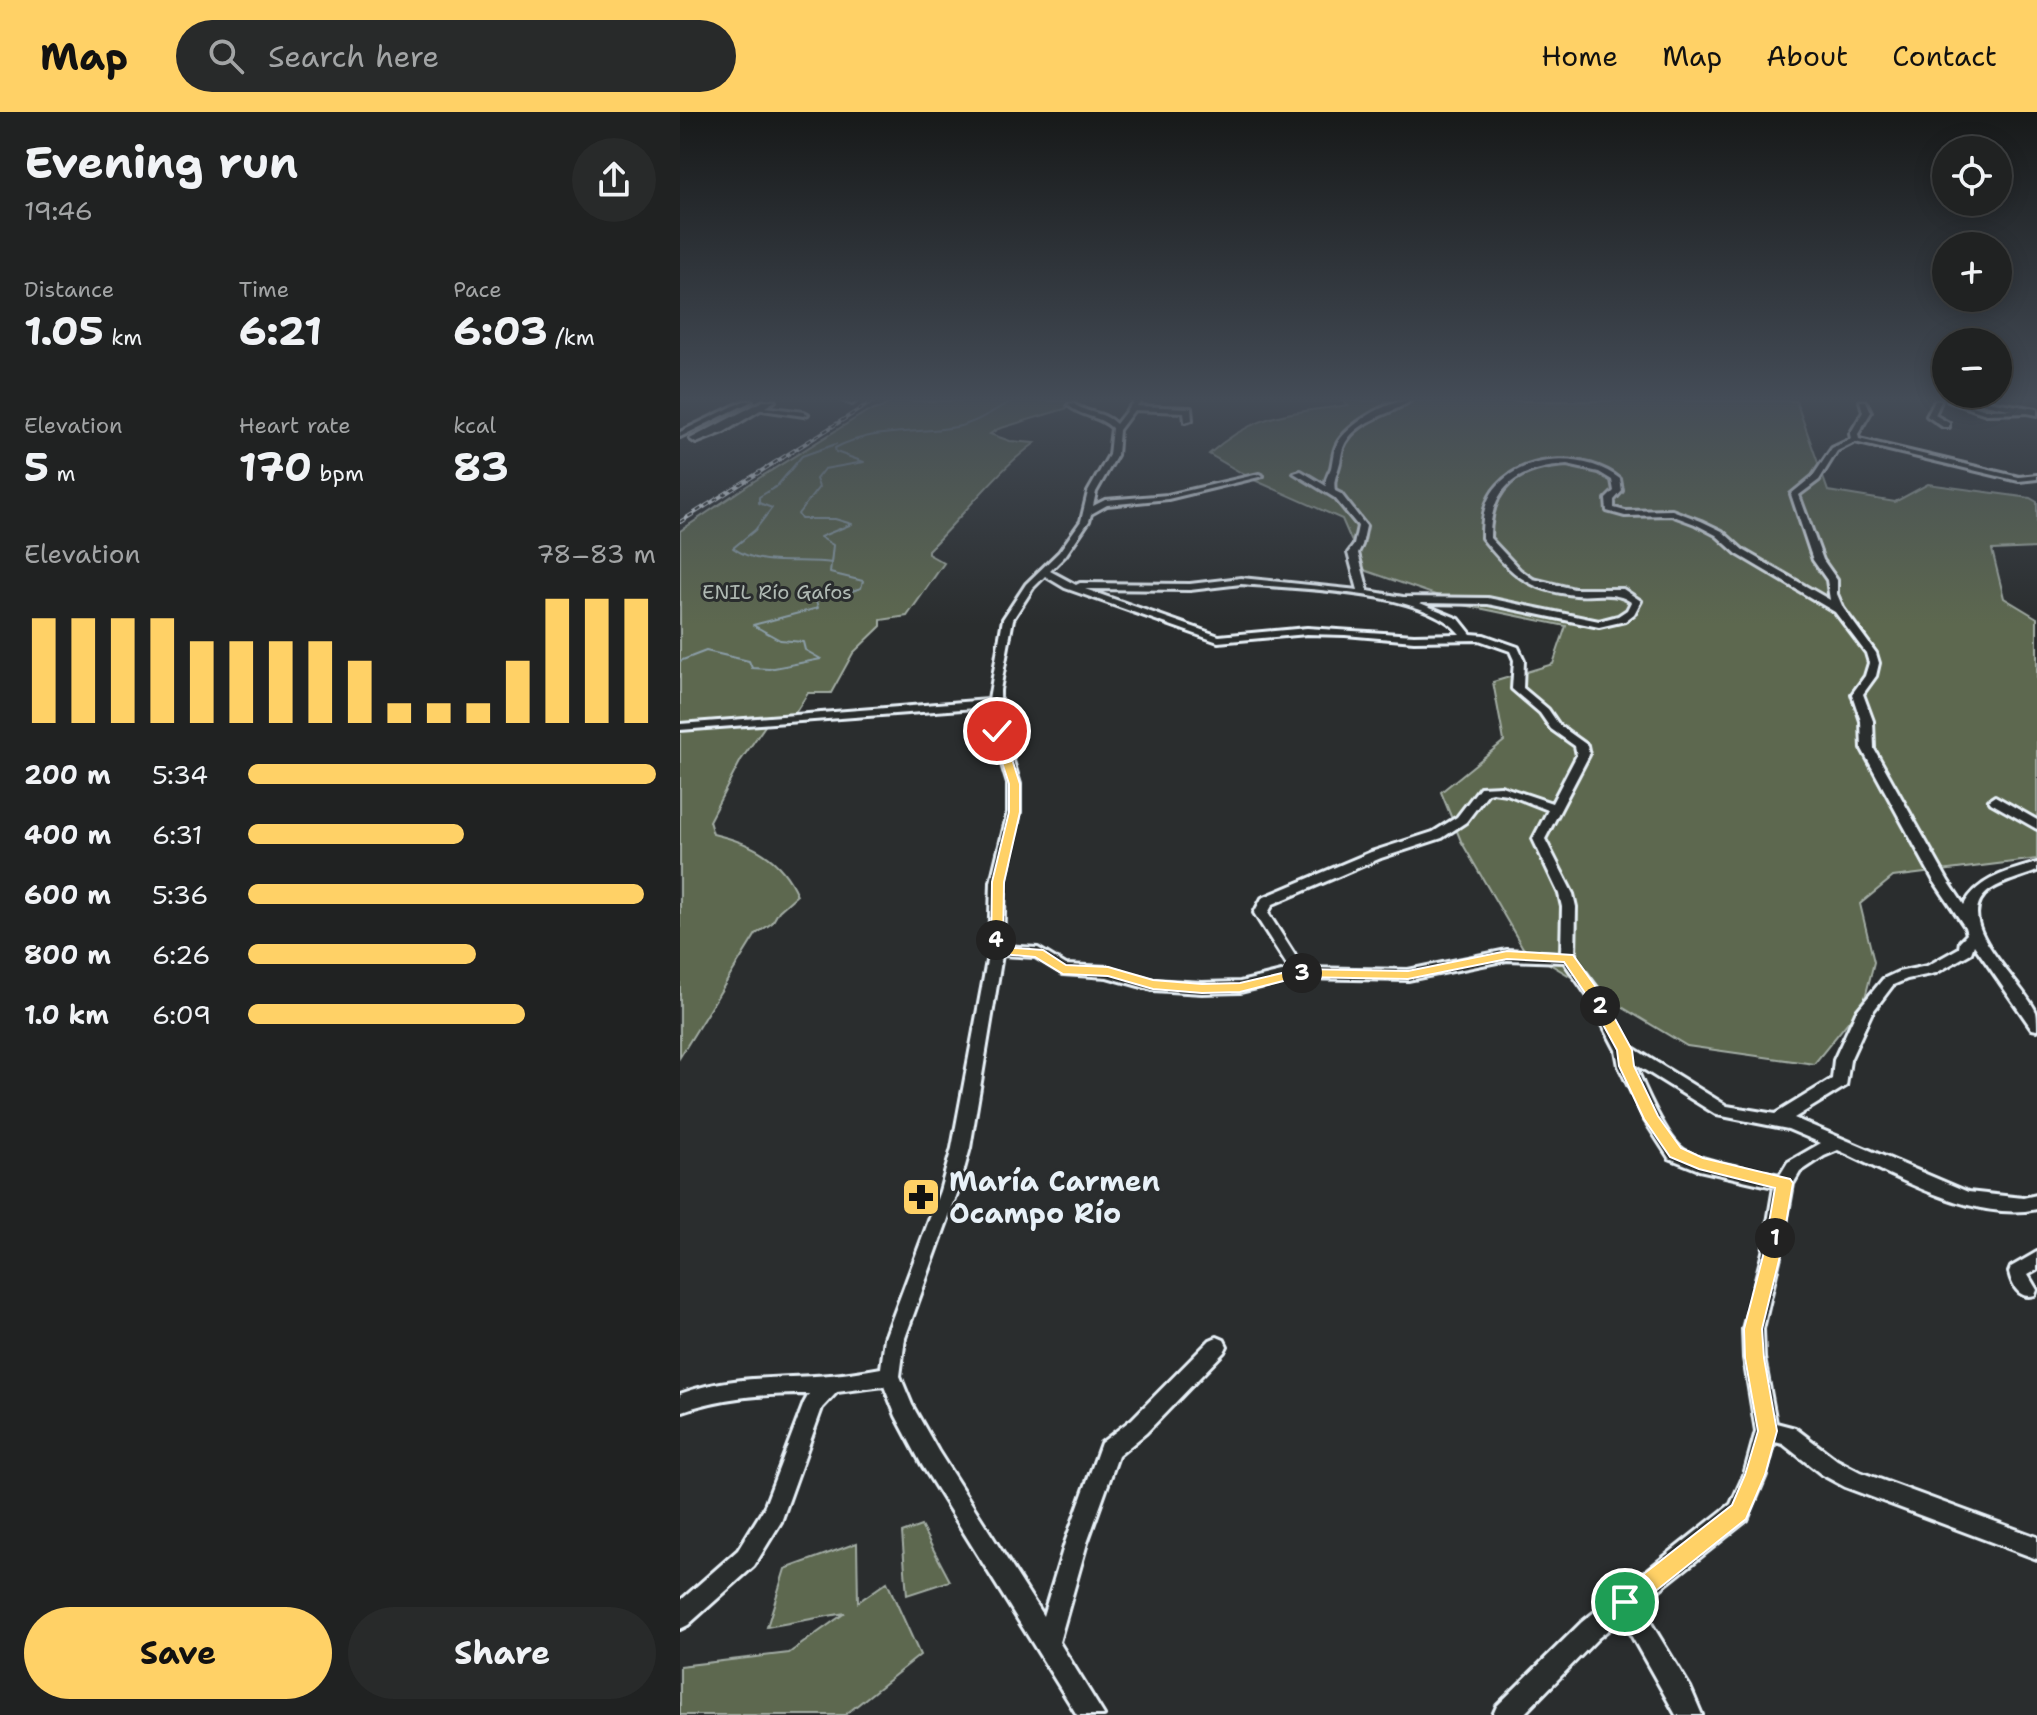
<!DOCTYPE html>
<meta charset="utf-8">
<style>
body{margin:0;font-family:"Shantell Sans",sans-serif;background:#282a2a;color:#f1f3f6;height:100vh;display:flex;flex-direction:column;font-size:30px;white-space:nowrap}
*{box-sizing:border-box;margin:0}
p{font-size:26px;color:#a2a4a5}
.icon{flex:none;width:44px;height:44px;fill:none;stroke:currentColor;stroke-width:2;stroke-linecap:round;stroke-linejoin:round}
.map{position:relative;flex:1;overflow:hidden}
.side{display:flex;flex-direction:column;background:#202222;width:680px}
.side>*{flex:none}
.fabs{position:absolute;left:1252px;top:24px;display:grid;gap:16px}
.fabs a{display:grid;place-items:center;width:80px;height:80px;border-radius:50%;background:#202222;box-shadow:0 4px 20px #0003,0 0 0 2px #3d3f40;font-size:40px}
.pin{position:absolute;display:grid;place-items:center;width:68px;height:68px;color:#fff;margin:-34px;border:4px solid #fff;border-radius:50%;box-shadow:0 2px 8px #0007}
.km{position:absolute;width:40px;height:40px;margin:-20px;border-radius:50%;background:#222;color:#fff;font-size:22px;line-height:40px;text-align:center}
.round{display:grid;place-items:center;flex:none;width:84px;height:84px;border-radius:42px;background:#282a2a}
.headline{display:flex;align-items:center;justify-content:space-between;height:136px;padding:0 24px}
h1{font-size:44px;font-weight:700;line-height:60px}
.figures{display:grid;grid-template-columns:repeat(3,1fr);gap:12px;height:136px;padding:8px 24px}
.figures div{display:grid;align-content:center}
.figures b{font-size:40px;font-weight:700}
.figures small{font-size:22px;font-weight:400}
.figures p{font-size:22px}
.chart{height:224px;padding:16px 24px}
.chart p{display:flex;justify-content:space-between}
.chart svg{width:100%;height:144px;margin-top:8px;stroke:#ffd166;stroke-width:6}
.button{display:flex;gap:16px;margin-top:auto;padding:16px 24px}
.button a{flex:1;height:92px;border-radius:48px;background:#ffd166;color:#111;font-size:32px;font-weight:700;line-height:92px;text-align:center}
.button a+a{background:#282a2a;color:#f1f3f6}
ul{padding:0 24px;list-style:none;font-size:26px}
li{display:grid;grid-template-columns:128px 96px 1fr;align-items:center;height:60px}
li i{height:20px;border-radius:10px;background:#ffd166}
header{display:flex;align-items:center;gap:48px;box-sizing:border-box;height:112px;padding:0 40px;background:#ffd166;color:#111}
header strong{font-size:38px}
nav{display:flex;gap:44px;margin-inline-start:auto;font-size:28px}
.search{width:560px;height:72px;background:#282a2a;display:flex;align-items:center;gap:20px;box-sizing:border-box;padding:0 28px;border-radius:44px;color:#a2a4a5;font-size:30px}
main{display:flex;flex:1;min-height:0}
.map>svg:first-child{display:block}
</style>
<header>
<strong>Map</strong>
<div class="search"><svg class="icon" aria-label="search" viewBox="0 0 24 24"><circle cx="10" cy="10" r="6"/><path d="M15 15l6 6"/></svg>Search here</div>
<nav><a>Home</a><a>Map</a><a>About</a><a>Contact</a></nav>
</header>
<main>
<section class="side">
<div class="headline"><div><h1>Evening run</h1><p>19:46</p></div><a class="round"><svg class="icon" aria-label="share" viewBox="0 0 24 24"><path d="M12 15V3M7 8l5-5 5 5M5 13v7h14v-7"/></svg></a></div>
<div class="figures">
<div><p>Distance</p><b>1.05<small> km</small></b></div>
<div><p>Time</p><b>6:21</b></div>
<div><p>Pace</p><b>6:03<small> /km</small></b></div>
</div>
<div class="figures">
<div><p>Elevation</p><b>5<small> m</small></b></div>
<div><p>Heart rate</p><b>170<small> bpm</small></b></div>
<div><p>kcal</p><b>83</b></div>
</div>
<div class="chart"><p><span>Elevation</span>78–83 m</p>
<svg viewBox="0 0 160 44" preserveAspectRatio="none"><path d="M5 44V12M15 44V12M25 44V12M35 44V12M45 44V19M55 44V19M65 44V19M75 44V19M85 44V25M95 44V38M105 44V38M115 44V38M125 44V25M135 44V6M145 44V6M155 44V6"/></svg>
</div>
<ul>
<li><b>200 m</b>5:34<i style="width:100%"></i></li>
<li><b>400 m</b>6:31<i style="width:53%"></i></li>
<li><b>600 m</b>5:36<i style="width:97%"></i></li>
<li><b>800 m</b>6:26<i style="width:56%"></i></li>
<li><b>1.0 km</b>6:09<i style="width:68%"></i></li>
</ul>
<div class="button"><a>Save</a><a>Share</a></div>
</section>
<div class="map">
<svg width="1357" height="1603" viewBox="0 0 1357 1603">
<rect width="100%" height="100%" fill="#2a2d2e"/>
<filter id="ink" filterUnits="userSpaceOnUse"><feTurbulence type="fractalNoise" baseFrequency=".0125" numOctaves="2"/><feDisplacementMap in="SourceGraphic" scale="16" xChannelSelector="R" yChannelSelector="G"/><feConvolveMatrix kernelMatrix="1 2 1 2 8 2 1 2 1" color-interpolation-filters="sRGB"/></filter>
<g filter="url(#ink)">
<g fill="#5d674f" stroke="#a2aca4" stroke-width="2">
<path d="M212 289H397L390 292 391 295 318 317 310 322 330 329 355 331C315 360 284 403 248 438V442L264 451 227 504 201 508V514L173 541 151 581H128L114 603 87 611 61 648 29 709 33 722C71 731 101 745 117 783L99 799 92 811 76 822 0 945V419L71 371 186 300 201 296Z"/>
<path d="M662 289H1116L1148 379 1215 390 1248 372 1350 386 1357 390V436L1312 438 1324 486 1357 506V747L1213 765 1180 792 1194 850 1184 890 1134 952 1007 934 843 836 781 729 761 680 824 629 813 570 873 552 886 514 784 493 684 458 662 407 572 367 529 342C576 300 609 302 668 293Z"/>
<polygon points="241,1414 270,1469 227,1483 222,1421"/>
<polygon points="177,1431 178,1490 207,1470 240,1543 165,1603 0,1603 0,1554 109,1541 165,1501 87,1515 105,1457"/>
</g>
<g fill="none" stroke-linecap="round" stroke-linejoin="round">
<g stroke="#8b9ea8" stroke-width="2">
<path d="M152 451C120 446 81 456 53 436L75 418 92 396 79 391V385L97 374 122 344 156 332"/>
<path d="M0 549 26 539 69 549 72 556 89 557 141 547 125 538 123 530 100 528 73 513 138 496 134 482 169 480 181 476 183 469 150 461 153 433 140 425 172 412 155 407H121L118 402 139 375 136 367 144 357 184 350 156 340 155 336C194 315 234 323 276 315 297 311 314 298 332 289"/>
</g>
<defs>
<g id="minor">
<polygon points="64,289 72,289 0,325 0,320"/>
<polygon points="164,289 174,289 175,290 172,292"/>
<path d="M454 289H460L457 294 511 296 512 308 505 310 504 300 454 298 439 318 437 343 416 380 413 394 425 388 488 383 579 362 583 364 488 387 427 393 411 402 409 409 385 444 370 459 396 473 400 471 510 472 561 466 678 478 668 441 674 433 678 414 655 386 614 361 621 359 646 374C645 365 648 364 651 356 653 348 653 339 657 332 667 313 709 287 730 289 709 304 674 308 663 336 661 342 661 348 659 354 656 365 653 368 655 379L661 382 686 414 682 433 678 441 688 479 723 485 808 486 919 509 938 504 947 498 951 490C934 478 916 485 896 483 848 479 830 461 802 426 802 407 804 388 818 373 847 341 908 341 940 367L942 379 934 388V396L945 399 992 398 1021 409 1042 419 1063 438 1150 488 1147 468 1133 448 1111 382 1133 364 1152 336 1171 327 1170 322 1183 300 1180 289H1186L1191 300 1178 322 1179 327 1339 365 1357 363V367L1339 369 1175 330 1157 339 1139 368 1119 383 1143 448 1157 468V482L1163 496 1196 541 1199 551 1196 564 1183 582 1193 609 1194 637 1268 769 1284 793C1298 766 1329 759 1357 751V759C1342 765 1324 769 1310 778 1267 808 1343 870 1356 900 1357 905 1357 912 1357 918L1352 917 1294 833 1291 841 1256 861 1227 867 1213 873 1191 902 1170 948 1166 974 1114 1006 1288 1080 1343 1086 1357 1083V1097C1294 1111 1214 1063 1158 1038L1144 1044 1120 1060 1113 1072 1101 1140 1083 1217 1084 1246 1096 1311 1115 1316 1157 1348 1180 1360 1357 1425V1447L1165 1375 1141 1362 1103 1332 1095 1330 1086 1363 1067 1408 960 1493 1010 1575 1022 1603H996L942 1507 918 1526 843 1603H813L817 1594 902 1510 1051 1392 1064 1363 1076 1319 1064 1246 1063 1217 1083 1140 1094 1075 1019 1058 989 1046 964 1007 939 954 936 938 909 886 884 850 827 848 728 868 619 866 560 880 522 881 473 878 427 865 383 862 355 845 322 843 290 1036 278 1079 225 1226 220 1264 232 1293 258 1339 363 1504 385 1431 421 1331 452 1307 530 1228 537 1225 544 1228 547 1234 544 1240 466 1321 438 1344 407 1431 379 1530 424 1603H397L242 1353 216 1304 204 1274 157 1280 142 1296 101 1410 74 1454 8 1513 0 1517V1489L58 1438 84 1396 124 1291 129 1282C84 1282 43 1285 0 1300V1282C50 1263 99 1267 150 1263 167 1262 184 1259 201 1256L205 1226 260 1079 272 1036 309 838 311 770 328 700V672L308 606 309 595 0 618V612L309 588 323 507 346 472 379 440 401 409 408 380 429 343 432 316C419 303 403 306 388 293L394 292C410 303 423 299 436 312ZM887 353 919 360 932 368 934 379 926 387 927 399 945 404 991 403 1015 412 1036 423 1057 442 1155 500 1186 541 1189 551 1185 564 1172 582 1181 609 1182 637 1254 769 1285 815 1287 822 1280 829 1279 836 1247 854 1218 860 1203 867 1176 900 1154 948 1152 967 1095 1002 1047 994 950 934 924 885 895 846 896 795 893 782 865 727 909 643 907 633 879 613 868 597 843 576 844 548 838 535 804 523 791 522 779 507 740 491 808 492 919 515 945 509 954 502 961 489 943 477H894L853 467 840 458 810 426C810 374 838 356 887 353ZM365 464 385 476 538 530 627 522 665 523 734 529 799 528 830 539 834 548 832 577 860 601 871 617 895 634 897 643 872 691 821 674 800 675 777 705 753 720 691 740 582 786 574 801 610 858 560 870 522 871 473 868 428 855 386 853 358 836 323 834 325 770 340 700V672L320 606V578L333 507 353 476ZM561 472C616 477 746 478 780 522L734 523 627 516 539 524 405 477 510 478ZM812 680 827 682 868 698 853 727 879 782 882 795 881 841 827 838 728 858 623 856 588 801 593 792 701 746 762 726 786 710 808 681ZM955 952 1037 1003 1108 1017 1141 1031 1108 1050 1100 1063C1073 1057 1026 1051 1004 1038 987 1028 962 971 955 952Z"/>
<polygon points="1255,289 1261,289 1255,303 1269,311 1269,315 1263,315 1247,304"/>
<polygon points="1268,289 1277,289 1306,298 1352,297 1356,299 1352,301 1306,302"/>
<polygon points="77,294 124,300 128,302 124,304 75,297"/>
<polygon points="1315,684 1357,708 1357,717 1311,691 1309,688"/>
<path d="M1357 1140V1158L1348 1163 1357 1178 1355 1183C1339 1188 1332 1173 1329 1160L1331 1155Z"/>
</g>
<polygon id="major" points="1291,289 1308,289 1357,297 1357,303"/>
<polygon id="highway" points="83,289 95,289 44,320 16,331 10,327"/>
</defs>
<use href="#minor" stroke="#e8f1f8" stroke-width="6"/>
<use href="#major" stroke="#e8f1f8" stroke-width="6"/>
<use href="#highway" stroke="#e8f1f8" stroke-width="6"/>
<use href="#minor" fill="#2a2d2e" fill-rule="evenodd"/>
<use href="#major" fill="#2a2d2e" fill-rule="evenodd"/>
<use href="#highway" fill="#2a2d2e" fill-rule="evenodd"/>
<defs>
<polyline id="rail" points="0,410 193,289"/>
</defs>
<use href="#rail" stroke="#e8f1f8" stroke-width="4"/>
<use href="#rail" stroke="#2a2d2e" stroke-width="2" stroke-dasharray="5" stroke-linecap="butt"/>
</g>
</g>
<linearGradient id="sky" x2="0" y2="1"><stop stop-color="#171919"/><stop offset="0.56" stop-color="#444c57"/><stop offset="1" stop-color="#444c57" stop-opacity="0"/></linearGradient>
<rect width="1357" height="513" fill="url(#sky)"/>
<polygon fill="#ffd166" stroke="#fff" stroke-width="2" points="317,616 323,619 340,672 340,700 324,770 323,835 363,838 386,853 428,855 473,868 522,872 560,871 619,857 728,859 827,839 893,843 923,885 952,938 954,954 978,1004 1001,1036 1023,1046 1110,1067 1113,1071 1101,1140 1082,1217 1084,1246 1097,1319 1085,1363 1066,1407 953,1497 945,1501 938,1497 935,1490 938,1482 1052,1393 1065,1363 1078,1319 1065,1246 1064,1217 1084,1140 1095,1076 1019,1057 990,1045 964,1007 939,954 937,938 909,887 884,850 827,847 728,867 619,865 560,880 522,881 473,877 428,864 383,862 355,845 311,841 312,770 329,700 329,672 312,619"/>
<defs>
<symbol id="pharmacy-square" viewBox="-11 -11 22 22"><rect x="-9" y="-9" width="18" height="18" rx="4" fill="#ffd166" stroke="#2a2d2e"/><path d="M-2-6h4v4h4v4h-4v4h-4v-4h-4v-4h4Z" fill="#111"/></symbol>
</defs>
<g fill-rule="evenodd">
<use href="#pharmacy-square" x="219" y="1063" width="44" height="44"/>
</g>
<g text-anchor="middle" stroke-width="6" stroke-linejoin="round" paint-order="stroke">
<g font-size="20" fill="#b0bab4" stroke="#2a2d2e">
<text x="97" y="487">ENIL Río Gafos</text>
</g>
<g font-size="28" font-weight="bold" fill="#e8f1f8" stroke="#2a2d2e" text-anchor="start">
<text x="269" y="1079">María Carmen<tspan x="269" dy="32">Ocampo Río</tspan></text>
</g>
</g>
</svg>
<div class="fabs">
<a><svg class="icon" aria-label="locate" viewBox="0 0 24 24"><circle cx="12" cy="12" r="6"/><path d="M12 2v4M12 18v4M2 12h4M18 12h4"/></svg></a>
<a>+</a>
<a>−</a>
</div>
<div class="pin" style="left:945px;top:1490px;background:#1e9e55"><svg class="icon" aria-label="arrive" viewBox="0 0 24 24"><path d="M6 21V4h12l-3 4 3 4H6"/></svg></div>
<div class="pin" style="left:317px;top:619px;background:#d93025"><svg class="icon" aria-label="check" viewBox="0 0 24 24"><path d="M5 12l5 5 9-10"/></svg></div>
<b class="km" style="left:1095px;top:1126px">1</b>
<b class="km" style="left:920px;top:894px">2</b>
<b class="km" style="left:622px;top:861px">3</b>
<b class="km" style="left:316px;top:828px">4</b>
</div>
</main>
